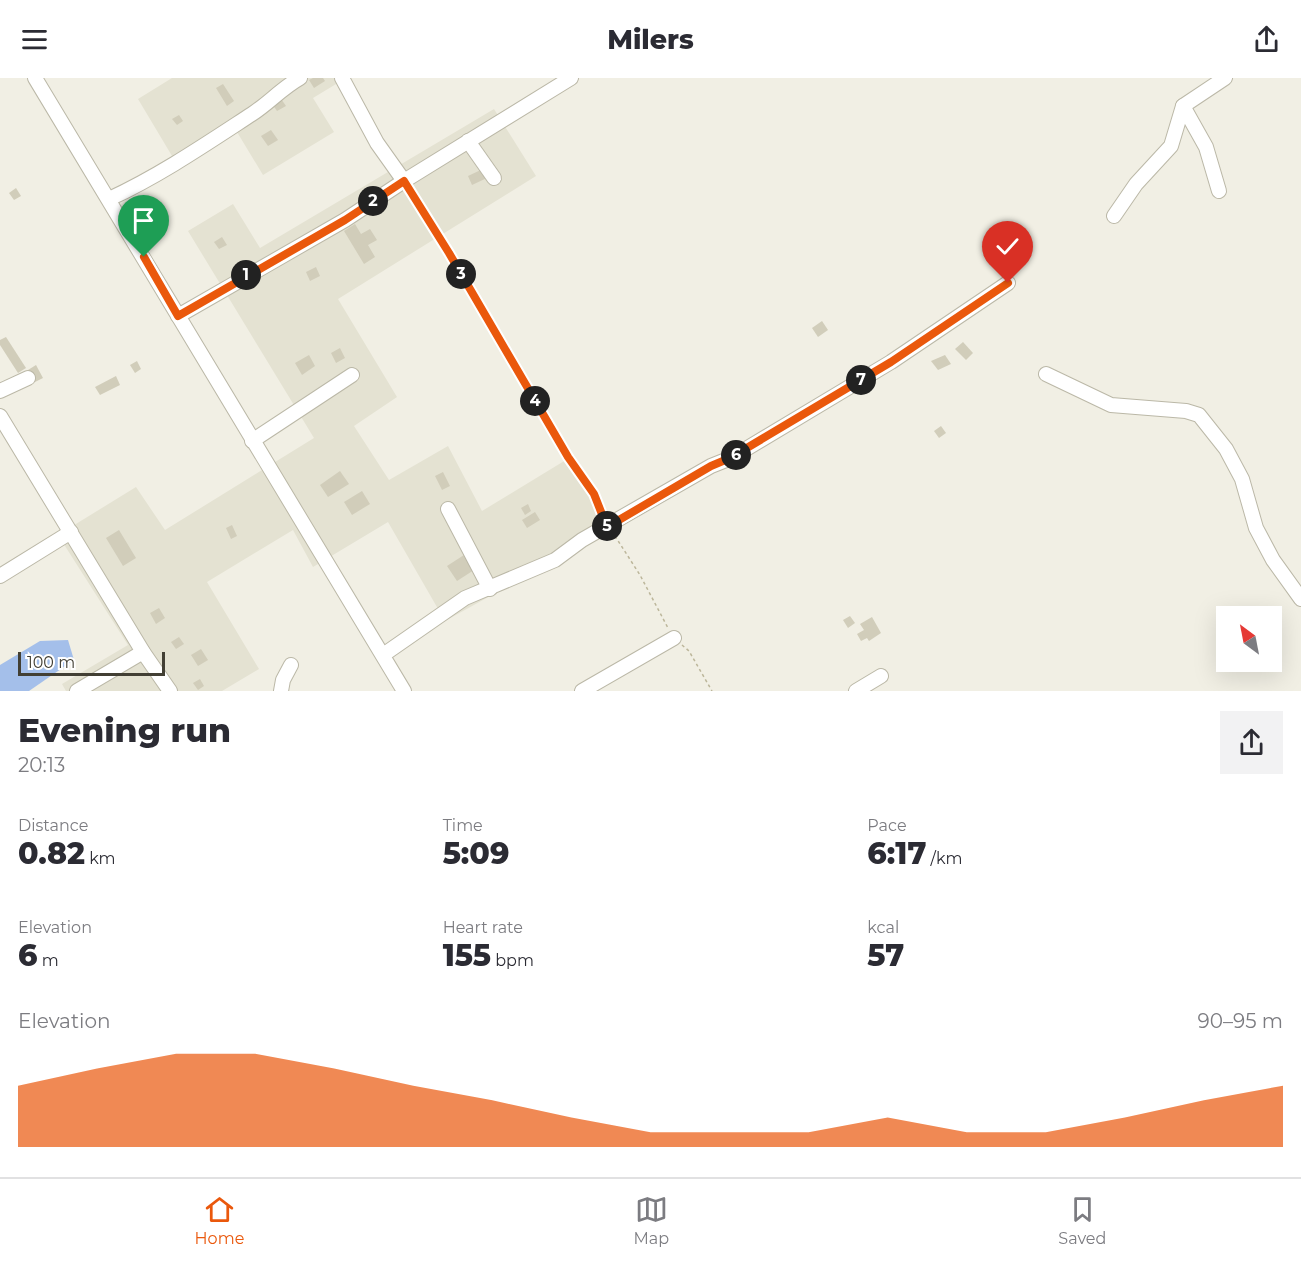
<!DOCTYPE html>
<meta charset="utf-8">
<style>
body{margin:0;font-family:Montserrat,sans-serif;background:#f2f2f3;color:#2b2b33;height:100vh;display:flex;flex-direction:column;font-size:22px;white-space:nowrap}
*{box-sizing:border-box;margin:0}
p{font-size:20px;color:#7c7c81}
.icon{flex:none;width:33px;height:33px;fill:none;stroke:currentColor;stroke-width:2;stroke-linecap:round;stroke-linejoin:round}
.map{position:relative;height:613px;overflow:hidden}
.side{display:flex;flex-direction:column;background:#fff;flex:1}
.side>*{flex:none}
.needle{width:39px;rotate:328deg}
.fabs{position:absolute;left:1216px;top:528px;display:grid;gap:12px}
.fabs a{display:grid;place-items:center;width:66px;height:66px;border-radius:0px;background:#fff;box-shadow:0 6px 24px #0002;font-size:30px}
.scale{position:absolute;left:18px;bottom:15px;width:147px;box-sizing:border-box;padding-left:6px;border:3px solid #423f34;border-top:0;font-size:16px;line-height:21px;white-space:nowrap;color:#423f34;-webkit-text-stroke:4px #fff;paint-order:stroke}
.pin{position:absolute;display:grid;place-items:center;width:51px;height:51px;color:#fff;margin:-62px -26px;border-radius:50% 50% 50% 0;rotate:-45deg;box-shadow:0 0 6px #0007}
.pin .icon{rotate:45deg}
.km{position:absolute;width:30px;height:30px;margin:-15px;border-radius:50%;background:#222;color:#fff;font-size:16px;line-height:30px;text-align:center}
.round{display:grid;place-items:center;flex:none;width:63px;height:63px;border-radius:0px;background:#f2f2f3}
.headline{display:flex;align-items:center;justify-content:space-between;height:102px;padding:0 18px}
h1{font-size:33px;font-weight:800;line-height:45px}
.figures{display:grid;grid-template-columns:repeat(3,1fr);gap:9px;height:102px;padding:6px 18px}
.figures div{display:grid;align-content:center}
.figures b{font-size:30px;font-weight:800}
.figures small{font-size:16px;font-weight:400}
.figures p{font-size:16px}
.chart{height:168px;padding:12px 18px}
.chart p{display:flex;justify-content:space-between}
.chart svg{width:100%;height:108px;margin-top:6px;fill:#ea580c;opacity:.7}
header{display:flex;justify-content:space-between;align-items:center;height:78px;padding:0 18px;background:#fff;font-size:27px;font-weight:800}
.menu{display:flex;justify-content:space-around;align-items:center;height:84px;border-top:2px solid #e1e1e2;background:#fff;font-size:16px;color:#7c7c81}
.menu a{display:grid;justify-items:center;gap:3px}
.menu .on{color:#ea580c}
.map>svg:first-child{display:block}
</style>
<header><svg class="icon" aria-label="menu" viewBox="0 0 24 24"><path d="M4 6h16M4 12h16M4 18h16"/></svg>Milers<svg class="icon" aria-label="share" viewBox="0 0 24 24"><path d="M12 15V3M7 8l5-5 5 5M5 13v7h14v-7"/></svg></header>
<div class="map">
<svg width="1301" height="613" viewBox="0 0 1301 613">
<rect width="100%" height="100%" fill="#f1efe4"/>
<g fill="#e4e2d2">
<polygon points="172,0 346,0 313,20 334,54 263,97 237,54 178,88 138,21"/>
<polygon points="494,31 536,98 338,221 397,319 354,348 389,402 448,368 482,433 574,377 616,448 445,543 388,444 313,489 293,452 207,504 259,591 222,613 66,613 62,606 128,567 58,457 136,409 165,452 314,360 188,153 233,126 260,170"/>
</g>
<polygon fill="#a4bfea" points="68,562 74,582 29,613 0,613 0,587 40,563"/>
<g fill="#d1cdba">
<polygon points="313,0 323,0 325,3 314,10 309,2"/>
<polygon points="223,6 234,23 227,28 216,10"/>
<polygon points="279,18 286,28 277,33 270,23"/>
<polygon points="179,37 183,43 177,47 172,41"/>
<polygon points="271,52 278,62 268,68 261,58"/>
<polygon points="485,90 489,99 472,107 468,98"/>
<polygon points="16,110 21,118 14,122 9,115"/>
<polygon points="355,146 361,156 370,151 377,162 368,167 375,179 364,186 344,153"/>
<polygon points="222,159 227,167 219,171 214,164"/>
<polygon points="316,189 320,198 310,203 306,194"/>
<polygon points="822,243 828,252 818,259 812,250"/>
<polygon points="6,259 26,290 18,295 0,267 0,262"/>
<polygon points="963,264 973,275 966,282 955,271"/>
<polygon points="340,270 345,280 336,285 331,275"/>
<polygon points="309,277 315,288 302,297 295,285"/>
<polygon points="945,277 951,286 938,292 931,283"/>
<polygon points="137,283 141,291 135,295 130,287"/>
<polygon points="36,287 43,300 35,304 28,292"/>
<polygon points="116,298 120,307 100,317 95,309"/>
<polygon points="941,348 946,355 939,360 934,353"/>
<polygon points="340,393 349,406 328,419 320,407"/>
<polygon points="443,394 450,408 442,412 435,398"/>
<polygon points="362,413 370,426 352,437 344,424"/>
<polygon points="528,426 531,433 525,437 521,430"/>
<polygon points="535,434 540,442 527,450 522,442"/>
<polygon points="232,447 237,458 231,461 226,450"/>
<polygon points="119,452 136,480 123,488 106,460"/>
<polygon points="464,477 474,492 457,503 447,488"/>
<polygon points="159,530 165,540 156,546 150,535"/>
<polygon points="850,538 855,545 848,550 843,542"/>
<polygon points="872,539 881,555 869,563 867,560 861,563 857,556 864,552 860,546"/>
<polygon points="179,559 184,566 176,571 171,564"/>
<polygon points="201,571 208,582 198,588 191,577"/>
<polygon points="200,601 204,608 198,612 193,605"/>
</g>
<g fill="none" stroke-linecap="round" stroke-linejoin="round">
<defs>
<g id="minor">
<polyline points="35,0 404,613"/>
<polyline points="342,0 377,65 404,103"/>
<polyline points="1183,28 1206,69 1219,113"/>
<polyline points="468,63 494,100"/>
<path d="M109 121C159 98 206 66 252 36 269 25 282 10 300 0"/>
<polyline points="1114,138 1136,106 1171,68 1183,28 1225,0"/>
<polyline points="178,238 345,142 404,103 571,0"/>
<polyline points="1046,296 1111,327 1186,333 1199,337 1226,371 1242,401 1256,450 1273,482 1301,521"/>
<polyline points="0,313 28,300"/>
<polyline points="0,338 143,574 170,613"/>
<polyline points="252,363 352,297"/>
<polyline points="448,431 490,511"/>
<polyline points="0,498 71,454"/>
<polyline points="383,577 465,520 555,482 582,462 643,427 711,388 731,380 891,284 1008,205"/>
<polyline points="77,613 143,574"/>
<polyline points="281,613 283,602 291,587"/>
<polyline points="582,613 674,560"/>
<polyline points="856,613 881,598"/>
</g>
</defs>
<use href="#minor" stroke="#bbb8a7" stroke-width="16"/>
<g stroke="#bcb69a" stroke-width="1.5" stroke-dasharray="3 3" stroke-linecap="butt">
<polyline points="411,114 568,379 594,416 601,437"/>
<polyline points="615,458 640,497 668,550"/>
<polyline points="682,567 689,573 712,613"/>
</g>
<use href="#minor" stroke="#fff" stroke-width="14"/>
</g>
<g fill="none" stroke-linecap="round" stroke-linejoin="round">
<defs>
<polyline id="route" points="144,179 178,238 345,142 404,103 449,175 568,379 594,416 607,449 711,388 730,380 891,284 1008,205"/>
</defs>
<use href="#route" stroke="#fff" stroke-width="12"/>
<use href="#route" stroke="#ea580c" stroke-width="8"/>
</g>
</svg>
<div class="fabs">
<a><svg class="needle" viewBox="-14 -14 28 28"><path d="M0-13l5 13h-10z" fill="#e53935"/><path d="M0 13l5-13h-10z" fill="#7c7c81"/></svg></a>
</div>
<div class="scale">100 m</div>
<div class="pin" style="left:144px;top:179px;background:#1e9e55"><svg class="icon" aria-label="arrive" viewBox="0 0 24 24"><path d="M6 21V4h12l-3 4 3 4H6"/></svg></div>
<div class="pin" style="left:1008px;top:205px;background:#d93025"><svg class="icon" aria-label="check" viewBox="0 0 24 24"><path d="M5 12l5 5 9-10"/></svg></div>
<b class="km" style="left:246px;top:197px">1</b>
<b class="km" style="left:373px;top:123px">2</b>
<b class="km" style="left:461px;top:196px">3</b>
<b class="km" style="left:535px;top:323px">4</b>
<b class="km" style="left:607px;top:448px">5</b>
<b class="km" style="left:736px;top:377px">6</b>
<b class="km" style="left:861px;top:302px">7</b>
</div>
<section class="side">
<div class="headline"><div><h1>Evening run</h1><p>20:13</p></div><a class="round"><svg class="icon" aria-label="share" viewBox="0 0 24 24"><path d="M12 15V3M7 8l5-5 5 5M5 13v7h14v-7"/></svg></a></div>
<div class="figures">
<div><p>Distance</p><b>0.82<small> km</small></b></div>
<div><p>Time</p><b>5:09</b></div>
<div><p>Pace</p><b>6:17<small> /km</small></b></div>
</div>
<div class="figures">
<div><p>Elevation</p><b>6<small> m</small></b></div>
<div><p>Heart rate</p><b>155<small> bpm</small></b></div>
<div><p>kcal</p><b>57</b></div>
</div>
<div class="chart"><p><span>Elevation</span>90–95 m</p>
<svg viewBox="0 0 160 44" preserveAspectRatio="none"><path d="M0 44V19L10 12L20 6L30 6L40 12L50 19L60 25L70 32L80 38L90 38L100 38L110 32L120 38L130 38L140 32L150 25L160 19V44z"/></svg>
</div>
</section>
<nav class="menu">
<a class="on"><svg class="icon" aria-label="home" viewBox="0 0 24 24"><path d="M3 11l9-7 9 7M6 9v11h12V9"/></svg>Home</a>
<a><svg class="icon" aria-label="map" viewBox="0 0 24 24"><path d="M3 6l6-2 6 2 6-2v14l-6 2-6-2-6 2zM9 4v14M15 6v14"/></svg>Map</a>
<a><svg class="icon" aria-label="saved" viewBox="0 0 24 24"><path d="M7 4h10v16l-5-4-5 4z"/></svg>Saved</a>
</nav>
